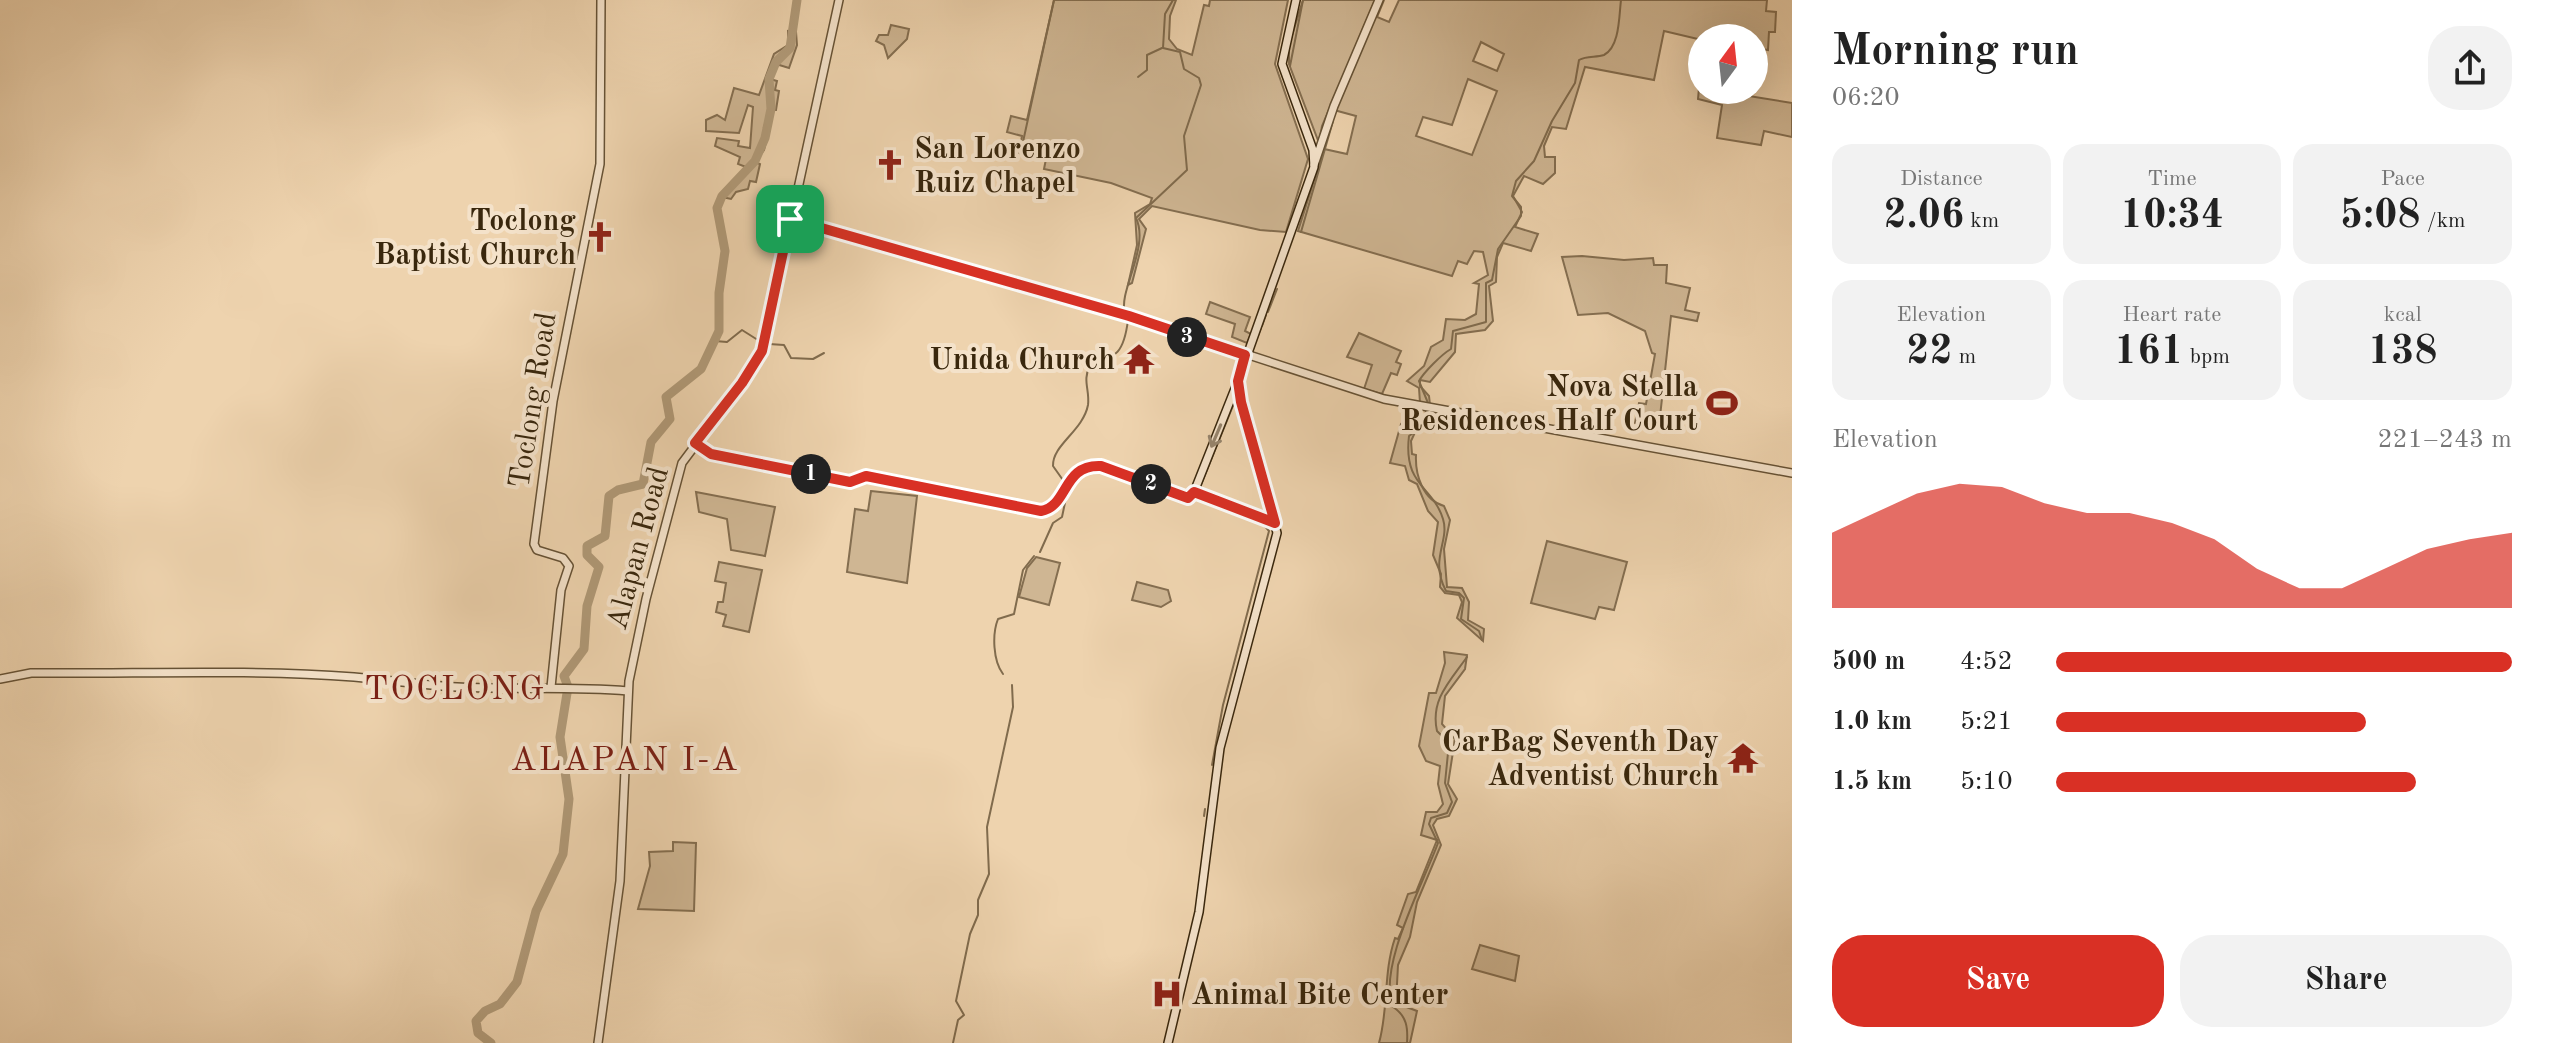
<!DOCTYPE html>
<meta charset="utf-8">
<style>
body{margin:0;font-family:"Old Standard TT",serif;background:#f2f2f2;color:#222;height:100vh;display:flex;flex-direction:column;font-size:30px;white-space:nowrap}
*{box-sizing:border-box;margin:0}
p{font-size:26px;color:#767676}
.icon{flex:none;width:44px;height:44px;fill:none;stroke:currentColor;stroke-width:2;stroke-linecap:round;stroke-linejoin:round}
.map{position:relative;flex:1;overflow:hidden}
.sheet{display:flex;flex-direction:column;background:#fff;width:760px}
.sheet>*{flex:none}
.needle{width:52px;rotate:15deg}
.buttons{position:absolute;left:1688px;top:24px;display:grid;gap:16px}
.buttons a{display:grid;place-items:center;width:80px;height:80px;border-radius:50%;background:#fff;box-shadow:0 8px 32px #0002;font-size:40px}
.pin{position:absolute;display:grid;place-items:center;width:68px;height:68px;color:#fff;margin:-34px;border-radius:16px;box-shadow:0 4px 12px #0006}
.km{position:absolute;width:40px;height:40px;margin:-20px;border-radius:50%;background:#222;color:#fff;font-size:22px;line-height:40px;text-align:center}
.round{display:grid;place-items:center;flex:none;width:84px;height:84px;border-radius:32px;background:#f2f2f2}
.headline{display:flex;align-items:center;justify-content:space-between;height:136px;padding:0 40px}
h1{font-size:44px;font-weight:600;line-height:60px}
.metrics{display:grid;grid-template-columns:repeat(3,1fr);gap:12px;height:136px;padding:8px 40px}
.metrics div{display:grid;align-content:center;border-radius:20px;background:#f2f2f2;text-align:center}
.metrics b{font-size:40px;font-weight:600}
.metrics small{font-size:22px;font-weight:400}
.metrics p{font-size:22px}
.chart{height:224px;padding:16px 40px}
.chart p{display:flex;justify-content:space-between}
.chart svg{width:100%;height:144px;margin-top:8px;fill:#d93025;opacity:.7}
.cta{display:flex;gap:16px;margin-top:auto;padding:16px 40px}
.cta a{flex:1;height:92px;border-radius:32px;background:#d93025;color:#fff;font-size:32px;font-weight:600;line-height:92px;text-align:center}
.cta a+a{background:#f2f2f2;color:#222}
ul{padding:0 40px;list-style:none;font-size:26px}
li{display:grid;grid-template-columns:128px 96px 1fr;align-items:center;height:60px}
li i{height:20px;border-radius:10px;background:#d93025}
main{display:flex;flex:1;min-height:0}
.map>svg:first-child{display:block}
</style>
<main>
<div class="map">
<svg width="1792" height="1043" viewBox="0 0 1792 1043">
<rect width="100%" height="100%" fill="#eed3ae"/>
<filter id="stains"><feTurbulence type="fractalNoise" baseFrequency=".0025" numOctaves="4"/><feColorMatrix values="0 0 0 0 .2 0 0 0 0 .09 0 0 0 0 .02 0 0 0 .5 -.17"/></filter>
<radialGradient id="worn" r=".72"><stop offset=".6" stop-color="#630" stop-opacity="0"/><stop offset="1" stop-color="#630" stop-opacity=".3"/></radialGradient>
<g fill="#cfb693" stroke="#846e50" stroke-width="2" fill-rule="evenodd">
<polygon points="1054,0 1176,0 1170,16 1169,39 1177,49 1192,55 1204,5 1209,6 1210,0 1288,0 1275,64 1308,159 1286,232 1260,230 1152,206 1139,219 1146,229 1132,283 1128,285 1137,245 1135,213 1150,204 1152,198 1111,183 1044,169 1047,154 1032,150 1030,156 1019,153 1022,136 1007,132 1011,116 1027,120"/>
<polygon points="1303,0 1376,0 1322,126 1319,143 1289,64 1289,45"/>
<path d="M1381 0H1384L1377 17 1389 22 1399 0H1767L1766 11 1776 12 1775 32H1769L1768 50 1754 48V38L1702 40 1664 31 1654 80 1585 67 1566 129 1552 127 1544 146 1545 157H1555V173L1543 184 1524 176 1513 196 1522 212 1515 227 1538 234 1531 251 1503 243 1497 257 1496 282 1489 286 1493 321 1485 330 1456 334 1455 352 1430 382 1420 380V386L1429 396 1430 405 1420 403 1419 388 1407 381 1424 366 1431 347 1443 340 1446 319 1465 320 1476 314 1479 284 1474 283 1488 275 1483 252 1474 251 1467 264 1458 261 1452 276 1298 231 1324 149 1347 154 1356 116 1334 110ZM1481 42 1504 54 1497 71 1473 61ZM1468 79 1497 91 1472 155 1416 136 1423 117 1452 125Z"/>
<polygon points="891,25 909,29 907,39 888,58 884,45 876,41 879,35 888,35"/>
<polygon points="788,31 796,32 797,45 789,68 776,64 770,79 777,81 775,90 779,91 776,110 770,110 764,127 769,129 764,150 755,162 760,164 756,182 750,181 748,189 736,192 731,199 722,197 746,167 738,164 740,157 715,146 717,138 739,141 738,146 750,148 753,107 748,105 739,133 706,131 706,120 717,115 725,120 734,88 759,95 774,54 788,45"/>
<polygon points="1699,88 1792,103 1792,137 1764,131 1761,145 1717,138 1722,105 1698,99"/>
<polygon points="1582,256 1624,260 1653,258 1654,265 1667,265 1666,283 1690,288 1685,310 1699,313 1697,321 1671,316 1659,426 1635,423 1639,403 1646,404 1655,354 1652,353 1645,331 1608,313 1578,315 1562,257"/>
<polygon points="1210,302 1250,317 1245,331 1251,334 1247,343 1232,337 1235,324 1206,314"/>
<polygon points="1359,333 1401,351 1396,362 1401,364 1397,375 1391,373 1382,394 1364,389 1372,365 1347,357"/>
<path d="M1426 411 1438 413 1434 431 1417 428 1411 441 1412 454 1416 455C1415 475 1423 500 1444 506L1450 520 1444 549 1447 587 1462 588 1469 602 1468 620 1484 629 1483 641 1457 618 1462 602 1459 595 1445 593 1440 587 1441 574 1433 555 1438 522 1428 511 1417 484 1409 480 1405 466 1390 463 1401 424 1412 428 1423 424Z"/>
<polygon points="871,491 917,496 907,583 847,572 855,509 868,511"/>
<polygon points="696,492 775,507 765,556 731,550 727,519 699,512"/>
<polygon points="1547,541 1627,562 1614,610 1599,607 1595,619 1531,603"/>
<polygon points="1036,557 1060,563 1049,605 1019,597 1027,568"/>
<polygon points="719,562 762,570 749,632 723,626 726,615 716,612 718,602 723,602 726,583 715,581"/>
<polygon points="1137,582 1168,590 1171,601 1161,607 1132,600"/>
<path d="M1444 652 1467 655 1465 669 1445 696 1442 724 1455 739 1448 784 1457 799 1449 816 1437 819 1433 825 1441 845 1417 902 1410 937 1398 965 1396 1003 1417 1011 1410 1043H1379C1389 1007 1383 973 1395 938L1398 939 1403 928 1397 925 1408 894 1416 892 1437 840 1421 835 1426 812H1437L1443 804 1438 784 1440 766 1426 761 1419 746 1429 693H1436L1445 663Z"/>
<polygon points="673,842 696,843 694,911 638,909 650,866 649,852 673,851"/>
<polygon points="1480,945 1519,956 1515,981 1472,969"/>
</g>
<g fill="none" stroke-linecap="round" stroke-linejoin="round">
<g stroke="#806b4d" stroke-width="2">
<polyline points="1360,36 1375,0"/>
<polyline points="1290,66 1303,0"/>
<polyline points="1138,77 1147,70 1147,55 1162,48"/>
<polyline points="1021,151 1054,0"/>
<polyline points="1301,232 1333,121"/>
<path d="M1125 312C1118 292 1150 247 1136 218L1187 170 1184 136 1201 85 1199 78 1184 69 1180 52 1163 48 1165 14 1173 0"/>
<polyline points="1268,312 1277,289"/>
<polyline points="1262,326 1266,315"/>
<polyline points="1257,338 1261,328"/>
<polyline points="715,341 727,342 742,330 761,342"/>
<polyline points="769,344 784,345 791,358 813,359 824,353"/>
<path d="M1428 403 1419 381C1424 372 1442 354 1451 349L1453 331 1486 322V283L1492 280 1498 249 1521 216V207L1512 196 1516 181 1534 161 1552 121 1575 83 1579 60C1587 55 1596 58 1604 55 1620 47 1619 15 1621 0"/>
<path d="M1429 411 1427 423 1409 436C1403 486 1433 486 1443 519 1450 541 1429 559 1446 591L1459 593 1464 598 1461 619 1479 631 1482 640"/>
<path d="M1065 483 1053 466C1052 445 1083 431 1088 405 1090 390 1082 380 1090 366 1117 357 1124 352 1128 320"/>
<polyline points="1200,487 1234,403"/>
<polyline points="1198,500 1264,525 1269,531 1223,705 1212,765"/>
<polyline points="1040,552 1053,523 1062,517 1066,498"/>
<path d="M1003 674C993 661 992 634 998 619L1014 614 1023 570 1034 556"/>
<polyline points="1204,816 1205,809"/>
<polyline points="953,1043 958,1020 964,1015 956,1001 970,934 978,915 978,900 989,874 987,827 1013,707 1012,685"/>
<path d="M1407 1043C1408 1028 1407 1016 1393 1007 1377 968 1423 884 1438 843L1429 824 1431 818 1447 813 1452 802 1445 783 1449 743 1437 731C1430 700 1450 681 1467 657"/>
</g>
<polyline stroke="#b09977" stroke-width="9" points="491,1043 478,1033 476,1021 485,1011 500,1004 517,982 536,911 563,854 569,799 560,737 568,687 564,676 584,649 587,606 599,567 587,555 587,546 605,536 609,496 618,490 643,484 651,442 670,419 666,397 701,369 719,331 719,293 725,251 717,208 722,196 755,161 765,138 771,109 769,79 776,62 790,48 797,0"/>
<defs>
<g id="tertiary">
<polyline points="1314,165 1334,106 1379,0"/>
<polyline points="790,219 1129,316 1384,399 1792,473"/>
<path d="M695 443 711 454 850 482 866 476 1041 511C1060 509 1070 476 1086 465L1101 466 1188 498 1194 492"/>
<path d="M0 679 31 673C138 674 247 669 354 677 388 680 423 685 457 687 515 690 571 686 628 691"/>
<polyline points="551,687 561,590 569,566 563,558 537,550 534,544 553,401 600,164 601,0"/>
<polyline points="598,1043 620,881 629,681 646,599 682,463 742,383 764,345 839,0"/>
</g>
<g id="secondary">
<polyline points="1275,523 1194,492 1238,381 1314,167 1313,150 1282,64 1296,0"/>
<polyline points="1168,1043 1199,912 1220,748 1277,533 1238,381"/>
</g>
</defs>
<use href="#tertiary" stroke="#665235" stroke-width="10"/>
<use href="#secondary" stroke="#39270d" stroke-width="10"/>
<use href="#tertiary" stroke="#f4e2ca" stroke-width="7"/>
<use href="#secondary" stroke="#f4e2ca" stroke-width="7"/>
</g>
<defs><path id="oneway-shaft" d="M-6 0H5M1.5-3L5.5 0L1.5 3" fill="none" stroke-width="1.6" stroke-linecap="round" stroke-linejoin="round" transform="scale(2)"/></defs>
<use stroke="#96846c" href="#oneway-shaft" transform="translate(1216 436) rotate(113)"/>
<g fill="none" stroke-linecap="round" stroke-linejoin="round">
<defs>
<path id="route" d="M790 219 1129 316 1245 355 1238 381 1241 402 1275 523 1194 492 1188 498 1101 466C1062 464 1069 506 1041 511L866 476 850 482 711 454 695 443 742 383 762 351Z"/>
</defs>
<use href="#route" stroke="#fff" stroke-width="16"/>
<use href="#route" stroke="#d93025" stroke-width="10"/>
</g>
<defs>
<symbol id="church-bare" viewBox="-9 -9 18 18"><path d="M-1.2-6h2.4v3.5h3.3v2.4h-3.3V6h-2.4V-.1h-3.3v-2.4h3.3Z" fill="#8f2418" stroke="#f4e2ca" stroke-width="2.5" paint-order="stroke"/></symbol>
<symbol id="temple-bare" viewBox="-9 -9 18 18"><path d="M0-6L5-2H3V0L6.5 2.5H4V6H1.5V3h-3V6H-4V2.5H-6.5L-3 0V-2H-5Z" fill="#8f2418" stroke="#f4e2ca" stroke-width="2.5" paint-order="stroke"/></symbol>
<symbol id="stadium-bare" viewBox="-9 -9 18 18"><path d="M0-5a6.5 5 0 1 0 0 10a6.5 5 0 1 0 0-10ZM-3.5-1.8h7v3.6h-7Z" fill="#8f2418" stroke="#f4e2ca" stroke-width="2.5" paint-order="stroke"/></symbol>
<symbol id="hospital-bare" viewBox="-9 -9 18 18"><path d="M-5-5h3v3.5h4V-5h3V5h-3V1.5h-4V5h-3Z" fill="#8f2418" stroke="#f4e2ca" stroke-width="2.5" paint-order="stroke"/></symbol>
</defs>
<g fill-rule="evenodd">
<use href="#church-bare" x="868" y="143" width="44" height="44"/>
<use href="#church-bare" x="578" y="215" width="44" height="44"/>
<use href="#temple-bare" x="1117" y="337" width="44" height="44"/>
<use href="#stadium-bare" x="1700" y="381" width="44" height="44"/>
<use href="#temple-bare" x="1721" y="736" width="44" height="44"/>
<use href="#hospital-bare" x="1145" y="972" width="44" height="44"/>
</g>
<g text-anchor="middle" stroke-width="8" stroke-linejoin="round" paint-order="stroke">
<g font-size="30" font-weight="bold" fill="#39270d" stroke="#f4e2ca" text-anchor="end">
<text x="914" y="158" text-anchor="start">San Lorenzo<tspan x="914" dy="34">Ruiz Chapel</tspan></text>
<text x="576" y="230">Toclong<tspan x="576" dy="34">Baptist Church</tspan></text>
<text x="1115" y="369">Unida Church</text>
<text x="1698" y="396">Nova Stella<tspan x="1698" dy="34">Residences Half Court</tspan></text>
<text x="1719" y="751">CarBag Seventh Day<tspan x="1719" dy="34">Adventist Church</tspan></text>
<text x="1191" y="1004" text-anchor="start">Animal Bite Center</text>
</g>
<g font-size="30" fill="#39270d" stroke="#f4e2ca">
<text transform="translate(532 400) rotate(-81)" y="10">Toclong Road</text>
<text transform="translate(637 548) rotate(-75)" y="10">Alapan Road</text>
</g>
<g font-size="34" letter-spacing="2" fill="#7a1f14" stroke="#f4e2ca">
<text x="455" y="699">TOCLONG</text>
<text x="625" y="770">ALAPAN I-A</text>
</g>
</g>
<rect width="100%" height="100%" filter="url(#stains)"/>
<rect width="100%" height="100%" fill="url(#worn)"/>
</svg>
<div class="buttons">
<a><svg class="needle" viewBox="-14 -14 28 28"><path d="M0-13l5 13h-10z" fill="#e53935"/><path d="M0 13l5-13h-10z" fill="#767676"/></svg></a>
</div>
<div class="pin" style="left:790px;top:219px;background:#1e9e55"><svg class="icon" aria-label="arrive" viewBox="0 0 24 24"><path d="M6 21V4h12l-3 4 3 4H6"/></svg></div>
<b class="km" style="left:811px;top:474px">1</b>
<b class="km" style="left:1151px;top:484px">2</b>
<b class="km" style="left:1187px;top:337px">3</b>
</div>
<section class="sheet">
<div class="headline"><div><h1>Morning run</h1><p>06:20</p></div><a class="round"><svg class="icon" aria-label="share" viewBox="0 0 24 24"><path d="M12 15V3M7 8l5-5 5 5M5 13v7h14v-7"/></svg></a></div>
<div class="metrics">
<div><p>Distance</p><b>2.06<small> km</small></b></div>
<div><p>Time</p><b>10:34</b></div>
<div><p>Pace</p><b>5:08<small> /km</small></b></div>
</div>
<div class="metrics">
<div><p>Elevation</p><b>22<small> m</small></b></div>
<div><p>Heart rate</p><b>161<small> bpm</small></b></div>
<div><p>kcal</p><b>138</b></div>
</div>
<div class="chart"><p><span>Elevation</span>221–243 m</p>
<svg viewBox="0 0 160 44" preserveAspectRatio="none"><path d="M0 44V21L10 15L20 9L30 6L40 7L50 12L60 15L70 15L80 18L90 23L100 32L110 38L120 38L130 32L140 26L150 23L160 21V44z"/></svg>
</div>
<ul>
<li><b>500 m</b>4:52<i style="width:100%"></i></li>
<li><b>1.0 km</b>5:21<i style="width:68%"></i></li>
<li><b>1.5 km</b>5:10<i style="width:79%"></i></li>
</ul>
<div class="cta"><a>Save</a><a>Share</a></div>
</section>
</main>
